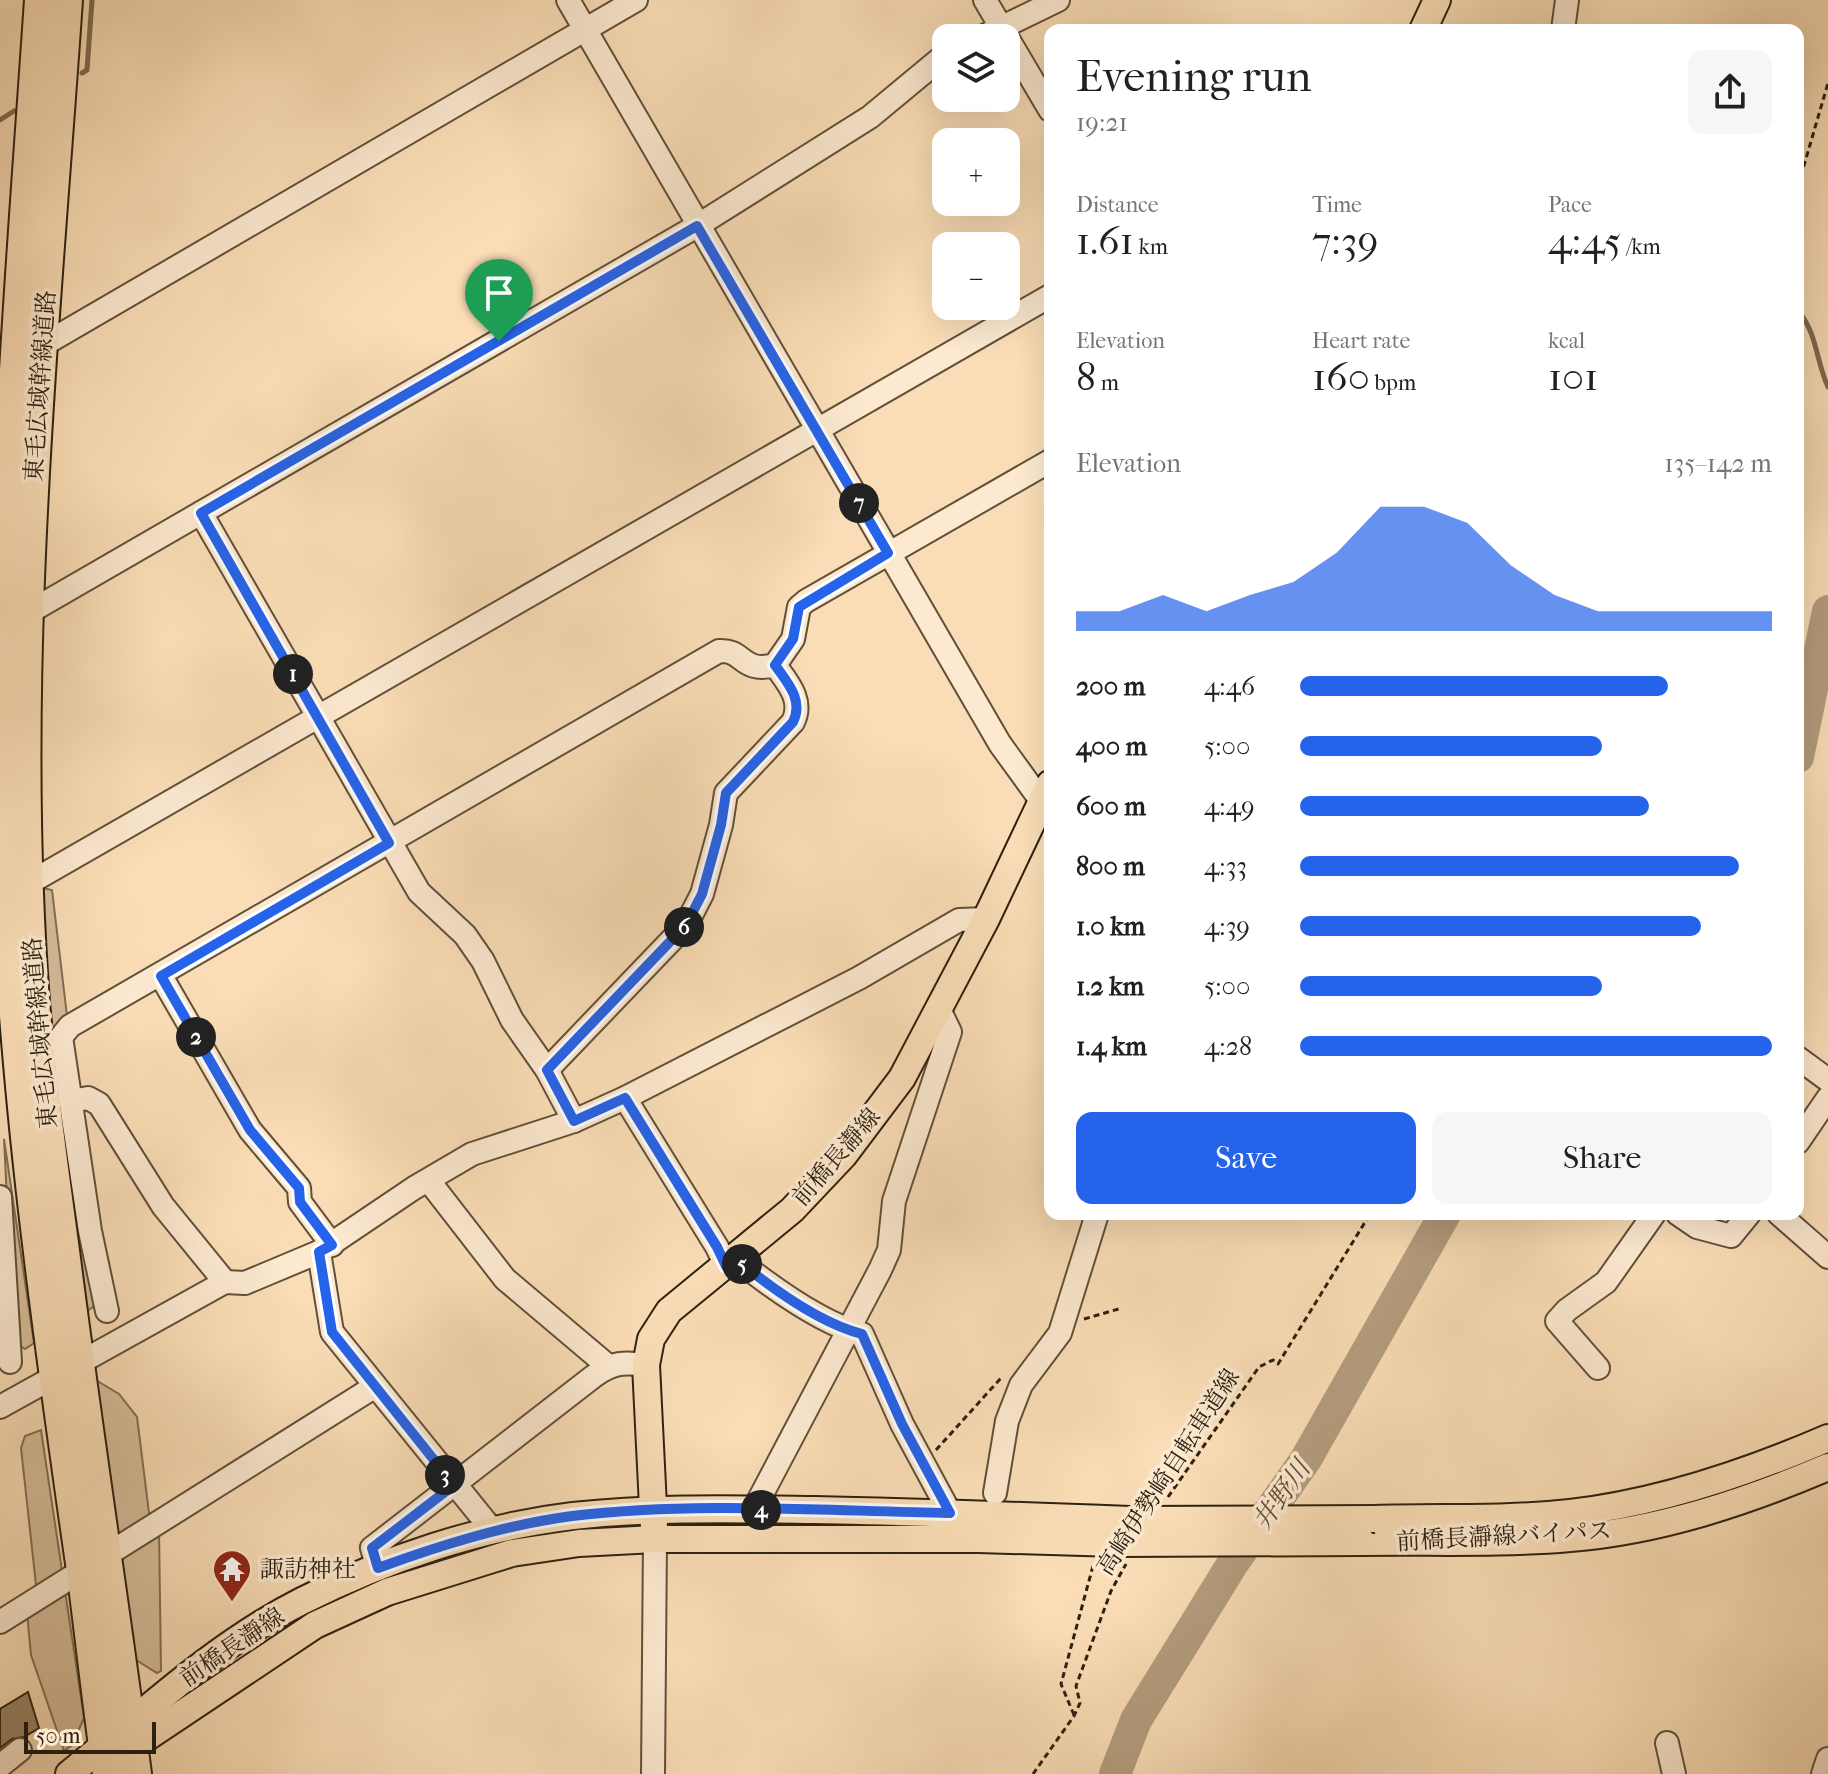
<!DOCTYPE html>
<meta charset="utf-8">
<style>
body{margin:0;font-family:"IM FELL French Canon","Noto Serif JP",serif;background:#f6f6f6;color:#202124;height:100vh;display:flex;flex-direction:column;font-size:30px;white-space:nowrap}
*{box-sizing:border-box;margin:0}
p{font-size:26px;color:#757577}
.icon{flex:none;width:44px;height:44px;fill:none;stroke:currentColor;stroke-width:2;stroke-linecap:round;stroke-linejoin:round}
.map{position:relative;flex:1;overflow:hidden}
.drawer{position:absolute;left:1044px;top:24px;width:760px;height:1196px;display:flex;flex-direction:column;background:#fff;border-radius:16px;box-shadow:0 8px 32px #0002}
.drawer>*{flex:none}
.tools{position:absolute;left:932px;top:24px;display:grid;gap:16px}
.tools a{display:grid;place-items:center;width:88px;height:88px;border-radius:16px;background:#fff;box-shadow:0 8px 32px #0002;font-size:40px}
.scale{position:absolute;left:24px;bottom:20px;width:132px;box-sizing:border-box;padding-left:8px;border:4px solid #2d2110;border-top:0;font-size:22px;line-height:28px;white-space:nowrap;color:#2d2110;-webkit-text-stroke:6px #fce9d0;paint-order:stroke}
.pin{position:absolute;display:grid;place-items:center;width:68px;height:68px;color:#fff;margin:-82px -34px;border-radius:50% 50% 50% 0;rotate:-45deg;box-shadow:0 0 8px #0007}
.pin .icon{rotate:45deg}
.km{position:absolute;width:40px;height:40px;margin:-20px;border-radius:50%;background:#222;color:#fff;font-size:22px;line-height:40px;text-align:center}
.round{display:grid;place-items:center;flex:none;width:84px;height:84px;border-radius:16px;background:#f6f6f6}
.overview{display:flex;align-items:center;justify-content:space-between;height:136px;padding:0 32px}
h1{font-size:44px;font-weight:600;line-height:60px}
.stats{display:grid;grid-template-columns:repeat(3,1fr);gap:12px;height:136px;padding:8px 32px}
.stats div{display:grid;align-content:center}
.stats b{font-size:40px;font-weight:600}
.stats small{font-size:22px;font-weight:400}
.stats p{font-size:22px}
.chart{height:224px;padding:16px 32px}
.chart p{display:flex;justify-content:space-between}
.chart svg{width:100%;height:144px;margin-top:8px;fill:#2563eb;opacity:.7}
.primary-button{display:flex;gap:16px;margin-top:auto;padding:16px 32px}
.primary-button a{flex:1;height:92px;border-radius:16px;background:#2563eb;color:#fff;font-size:32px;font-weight:600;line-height:92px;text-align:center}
.primary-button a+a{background:#f6f6f6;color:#202124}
ul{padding:0 32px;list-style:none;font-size:26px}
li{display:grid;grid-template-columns:128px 96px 1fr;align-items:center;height:60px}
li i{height:20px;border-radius:10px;background:#2563eb}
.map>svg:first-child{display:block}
</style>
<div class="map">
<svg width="1828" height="1774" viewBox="0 0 1828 1774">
<rect width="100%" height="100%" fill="#faddb6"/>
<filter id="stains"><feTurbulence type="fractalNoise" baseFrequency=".0025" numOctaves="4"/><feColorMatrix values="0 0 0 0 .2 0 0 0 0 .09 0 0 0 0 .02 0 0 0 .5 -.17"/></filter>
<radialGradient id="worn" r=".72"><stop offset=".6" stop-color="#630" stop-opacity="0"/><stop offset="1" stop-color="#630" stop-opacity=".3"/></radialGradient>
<g fill="#d7bd9a" stroke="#826f55" stroke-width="2">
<polygon points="38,887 52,890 101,1301 82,1315 46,1017"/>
<polygon points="4,1139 34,1343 25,1349 14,1342"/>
<polygon points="94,1379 119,1394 137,1417 150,1521 159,1529 161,1671 157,1673 136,1660"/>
<polygon points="41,1430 84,1718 72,1745 64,1751 31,1655 27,1613 38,1603 21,1448 25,1436"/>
</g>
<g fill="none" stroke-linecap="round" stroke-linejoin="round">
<g stroke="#7e6b52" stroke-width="5">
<polyline points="82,73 87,70 92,0"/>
<polyline points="0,120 14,111"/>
<path d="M1798 311C1817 332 1816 361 1828 387"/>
</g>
<g stroke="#b49d7e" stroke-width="32">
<polyline points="1798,757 1828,611"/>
<polyline points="1115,1774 1136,1720 1233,1563 1306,1459 1445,1214"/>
</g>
</g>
<polygon fill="#988366" stroke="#2d2110" stroke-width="2" points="28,1692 39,1728 24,1737 12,1739 0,1748 0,1709"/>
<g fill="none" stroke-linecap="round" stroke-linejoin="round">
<defs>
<g id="minor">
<polyline points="568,0 1000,744 1050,813"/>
<polyline points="985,0 1050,110"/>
<polyline points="1563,30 1567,0"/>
<polyline points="980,38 1058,0"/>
<polyline points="43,345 636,0"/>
<polyline points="201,513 419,892 465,935 483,961 512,1020 547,1070 574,1121"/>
<polyline points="26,614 697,226 870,117 946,54"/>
<polyline points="29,883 1050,296"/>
<polyline points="161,976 250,1130 299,1188 300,1202 332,1245"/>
<polyline points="1798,1058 1828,1080"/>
<path d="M547 1070 686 925 702 894 721 825 726 793 793 722C804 700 787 682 775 665"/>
<polyline points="625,1098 717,1247 726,1266"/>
<polyline points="70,1101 88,1098 99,1104 163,1206 225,1282"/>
<polyline points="1798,1142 1828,1098"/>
<polyline points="429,1181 505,1279 608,1366"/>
<polyline points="0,1197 10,1362"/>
<polyline points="1678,1214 1697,1227 1731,1236 1749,1214"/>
<polyline points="1779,1214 1828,1257"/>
<polyline points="319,1252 332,1332 493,1531"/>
<path d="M736 1259C770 1286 820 1323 862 1334L902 1424 950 1513"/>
<path d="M107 1311 90 1231 61 1037 70 1026 719 651C744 649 741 674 775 665L793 639 799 607 806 601 1050 461"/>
<polyline points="1598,1368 1557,1321 1567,1310 1606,1282 1654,1214"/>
<polyline points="0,1407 225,1282 245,1283 319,1252 414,1188 472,1154 574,1121 625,1098 859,978 959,920 986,919"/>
<polyline points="995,1493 1007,1421 1021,1385 1060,1333 1097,1214"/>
<polyline points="754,1509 880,1270 889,1250 894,1201 950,1032 938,1007"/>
<path d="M378 1568 372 1548 594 1376C613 1362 624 1362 646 1365"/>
<polyline points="0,1622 374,1387"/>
<polyline points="1667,1743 1674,1774"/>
<polyline points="0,1766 20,1750"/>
<polyline points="653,1774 655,1539"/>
<polyline points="1823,1774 1828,1759"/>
</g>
<g id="major">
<polyline points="1423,30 1437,0"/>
<path d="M1375 1519C1439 1517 1506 1520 1570 1513 1658 1503 1747 1473 1828 1438"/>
<polyline points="654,1527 646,1365 651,1339 669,1311 792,1210 844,1155 902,1078 986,919 1050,784"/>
<path d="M1362 1542C1431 1541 1501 1544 1570 1538 1659 1531 1746 1502 1828 1467"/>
<polyline points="119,1756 315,1625 387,1592 512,1553 579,1543 655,1539 978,1539 1117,1543"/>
<path d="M69 1774C144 1713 215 1645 302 1601 385 1559 480 1527 573 1516 653 1507 734 1509 815 1510 920 1512 1025 1516 1130 1520"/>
</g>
<g id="highway">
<path d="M40 0C23 253 1 506 3 760 6 1032 43 1300 82 1570 91 1638 98 1706 108 1774"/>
<path d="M67 0C44 333 9 668 34 1002 41 1085 53 1168 64 1251 86 1425 113 1599 136 1774"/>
</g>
</defs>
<use href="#minor" stroke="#60503a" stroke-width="26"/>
<use href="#major" stroke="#2d2110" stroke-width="30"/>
<use href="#highway" stroke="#2d2110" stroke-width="34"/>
<g stroke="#2d2110" stroke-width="3" stroke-dasharray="6 4" stroke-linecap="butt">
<polyline points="1798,186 1828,83"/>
<polyline points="1084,1319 1122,1308"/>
<polyline points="936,1450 1001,1378"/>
<polyline points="1168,1497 1259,1367 1273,1360 1278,1364 1370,1214"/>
<polyline points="1074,1715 1061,1684 1093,1566"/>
<polyline points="1033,1774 1074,1716 1080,1703 1076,1686 1111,1591 1126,1564"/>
</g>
<use href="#minor" stroke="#fce9d0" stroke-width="22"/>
<use href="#major" stroke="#faddb6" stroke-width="26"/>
<use href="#highway" stroke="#faddb6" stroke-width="30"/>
<defs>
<g id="major-bridge">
<polyline points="1130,1520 1375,1519"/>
<polyline points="1117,1543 1362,1542"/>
</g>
</defs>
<use href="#major-bridge" stroke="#2d2110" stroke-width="30" stroke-linecap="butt"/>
<use href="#major-bridge" stroke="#faddb6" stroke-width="26"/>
</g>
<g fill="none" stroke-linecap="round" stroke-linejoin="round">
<defs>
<path id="route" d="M697 226 888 553 799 607 793 639 775 665C787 682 804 700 793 722L726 793 721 825 702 894 686 925 547 1070 574 1121 625 1098 717 1247 726 1266 736 1259C770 1287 820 1323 862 1334L902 1424 950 1513C825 1511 697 1501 572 1516 505 1525 441 1545 378 1568L372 1548 454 1485 332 1332 319 1252 332 1245 300 1202 299 1188 250 1130 161 976 389 843 201 513Z"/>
</defs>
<use href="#route" stroke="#fff" stroke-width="16"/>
<use href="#route" stroke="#2563eb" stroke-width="10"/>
</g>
<defs>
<symbol id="temple-pin" viewBox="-11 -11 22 30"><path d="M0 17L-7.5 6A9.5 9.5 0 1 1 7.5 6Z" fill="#8f2418" stroke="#fce9d0"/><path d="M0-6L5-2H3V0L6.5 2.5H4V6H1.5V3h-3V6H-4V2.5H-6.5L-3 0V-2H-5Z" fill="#fff"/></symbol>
</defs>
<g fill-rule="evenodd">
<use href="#temple-pin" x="210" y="1547" width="44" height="60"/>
</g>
<g text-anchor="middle" stroke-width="7" stroke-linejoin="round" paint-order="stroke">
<g font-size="24" fill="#2d2110" stroke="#fce9d0">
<text transform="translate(40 386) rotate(-86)" y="8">東毛広域幹線道路</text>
<text transform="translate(40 1033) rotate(-95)" y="8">東毛広域幹線道路</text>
<text transform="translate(836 1157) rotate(-49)" y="8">前橋長瀞線</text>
<text transform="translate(1168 1472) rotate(-57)" y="8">高崎伊勢崎自転車道線</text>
<text transform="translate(1504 1536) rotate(-3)" y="8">前橋長瀞線バイパス</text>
<text transform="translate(232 1647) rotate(-34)" y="8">前橋長瀞線</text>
</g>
<g font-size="24" fill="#2d2110" stroke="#fce9d0" text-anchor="start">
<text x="260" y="1577">諏訪神社</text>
</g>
<g font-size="26" font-style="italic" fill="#5c4c36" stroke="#fce9d0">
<text transform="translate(1281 1495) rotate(-55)" y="9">井野川</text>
</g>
</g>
<rect width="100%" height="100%" filter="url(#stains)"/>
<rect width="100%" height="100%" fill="url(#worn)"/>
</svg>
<div class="tools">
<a><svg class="icon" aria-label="layers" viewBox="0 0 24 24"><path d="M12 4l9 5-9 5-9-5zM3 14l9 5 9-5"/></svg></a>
<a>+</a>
<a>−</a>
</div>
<div class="scale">50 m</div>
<div class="pin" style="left:499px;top:341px;background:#1e9e55"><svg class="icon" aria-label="arrive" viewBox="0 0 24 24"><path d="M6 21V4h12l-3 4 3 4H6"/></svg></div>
<b class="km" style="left:293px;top:674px">1</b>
<b class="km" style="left:196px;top:1037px">2</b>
<b class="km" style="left:445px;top:1475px">3</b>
<b class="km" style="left:761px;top:1510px">4</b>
<b class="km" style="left:742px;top:1264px">5</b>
<b class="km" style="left:684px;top:927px">6</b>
<b class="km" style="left:859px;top:503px">7</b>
<section class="drawer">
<div class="overview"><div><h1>Evening run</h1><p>19:21</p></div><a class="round"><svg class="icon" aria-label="share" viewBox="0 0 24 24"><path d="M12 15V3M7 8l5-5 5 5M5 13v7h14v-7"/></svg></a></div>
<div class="stats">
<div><p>Distance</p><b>1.61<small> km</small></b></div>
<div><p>Time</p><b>7:39</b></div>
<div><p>Pace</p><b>4:45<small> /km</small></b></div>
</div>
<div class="stats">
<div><p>Elevation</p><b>8<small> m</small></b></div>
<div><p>Heart rate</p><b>160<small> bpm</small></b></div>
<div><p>kcal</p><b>101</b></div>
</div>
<div class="chart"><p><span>Elevation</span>135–142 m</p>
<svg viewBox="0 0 160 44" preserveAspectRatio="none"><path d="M0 44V38L10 38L20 33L30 38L40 33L50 29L60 20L70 6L80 6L90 11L100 24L110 33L120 38L130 38L140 38L150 38L160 38V44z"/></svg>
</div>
<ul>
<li><b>200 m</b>4:46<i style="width:78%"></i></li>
<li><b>400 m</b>5:00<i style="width:64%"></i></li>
<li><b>600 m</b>4:49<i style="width:74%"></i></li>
<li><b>800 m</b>4:33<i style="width:93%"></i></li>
<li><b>1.0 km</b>4:39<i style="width:85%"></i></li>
<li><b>1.2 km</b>5:00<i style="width:64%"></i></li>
<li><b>1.4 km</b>4:28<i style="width:100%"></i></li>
</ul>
<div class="primary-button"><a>Save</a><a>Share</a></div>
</section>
</div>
